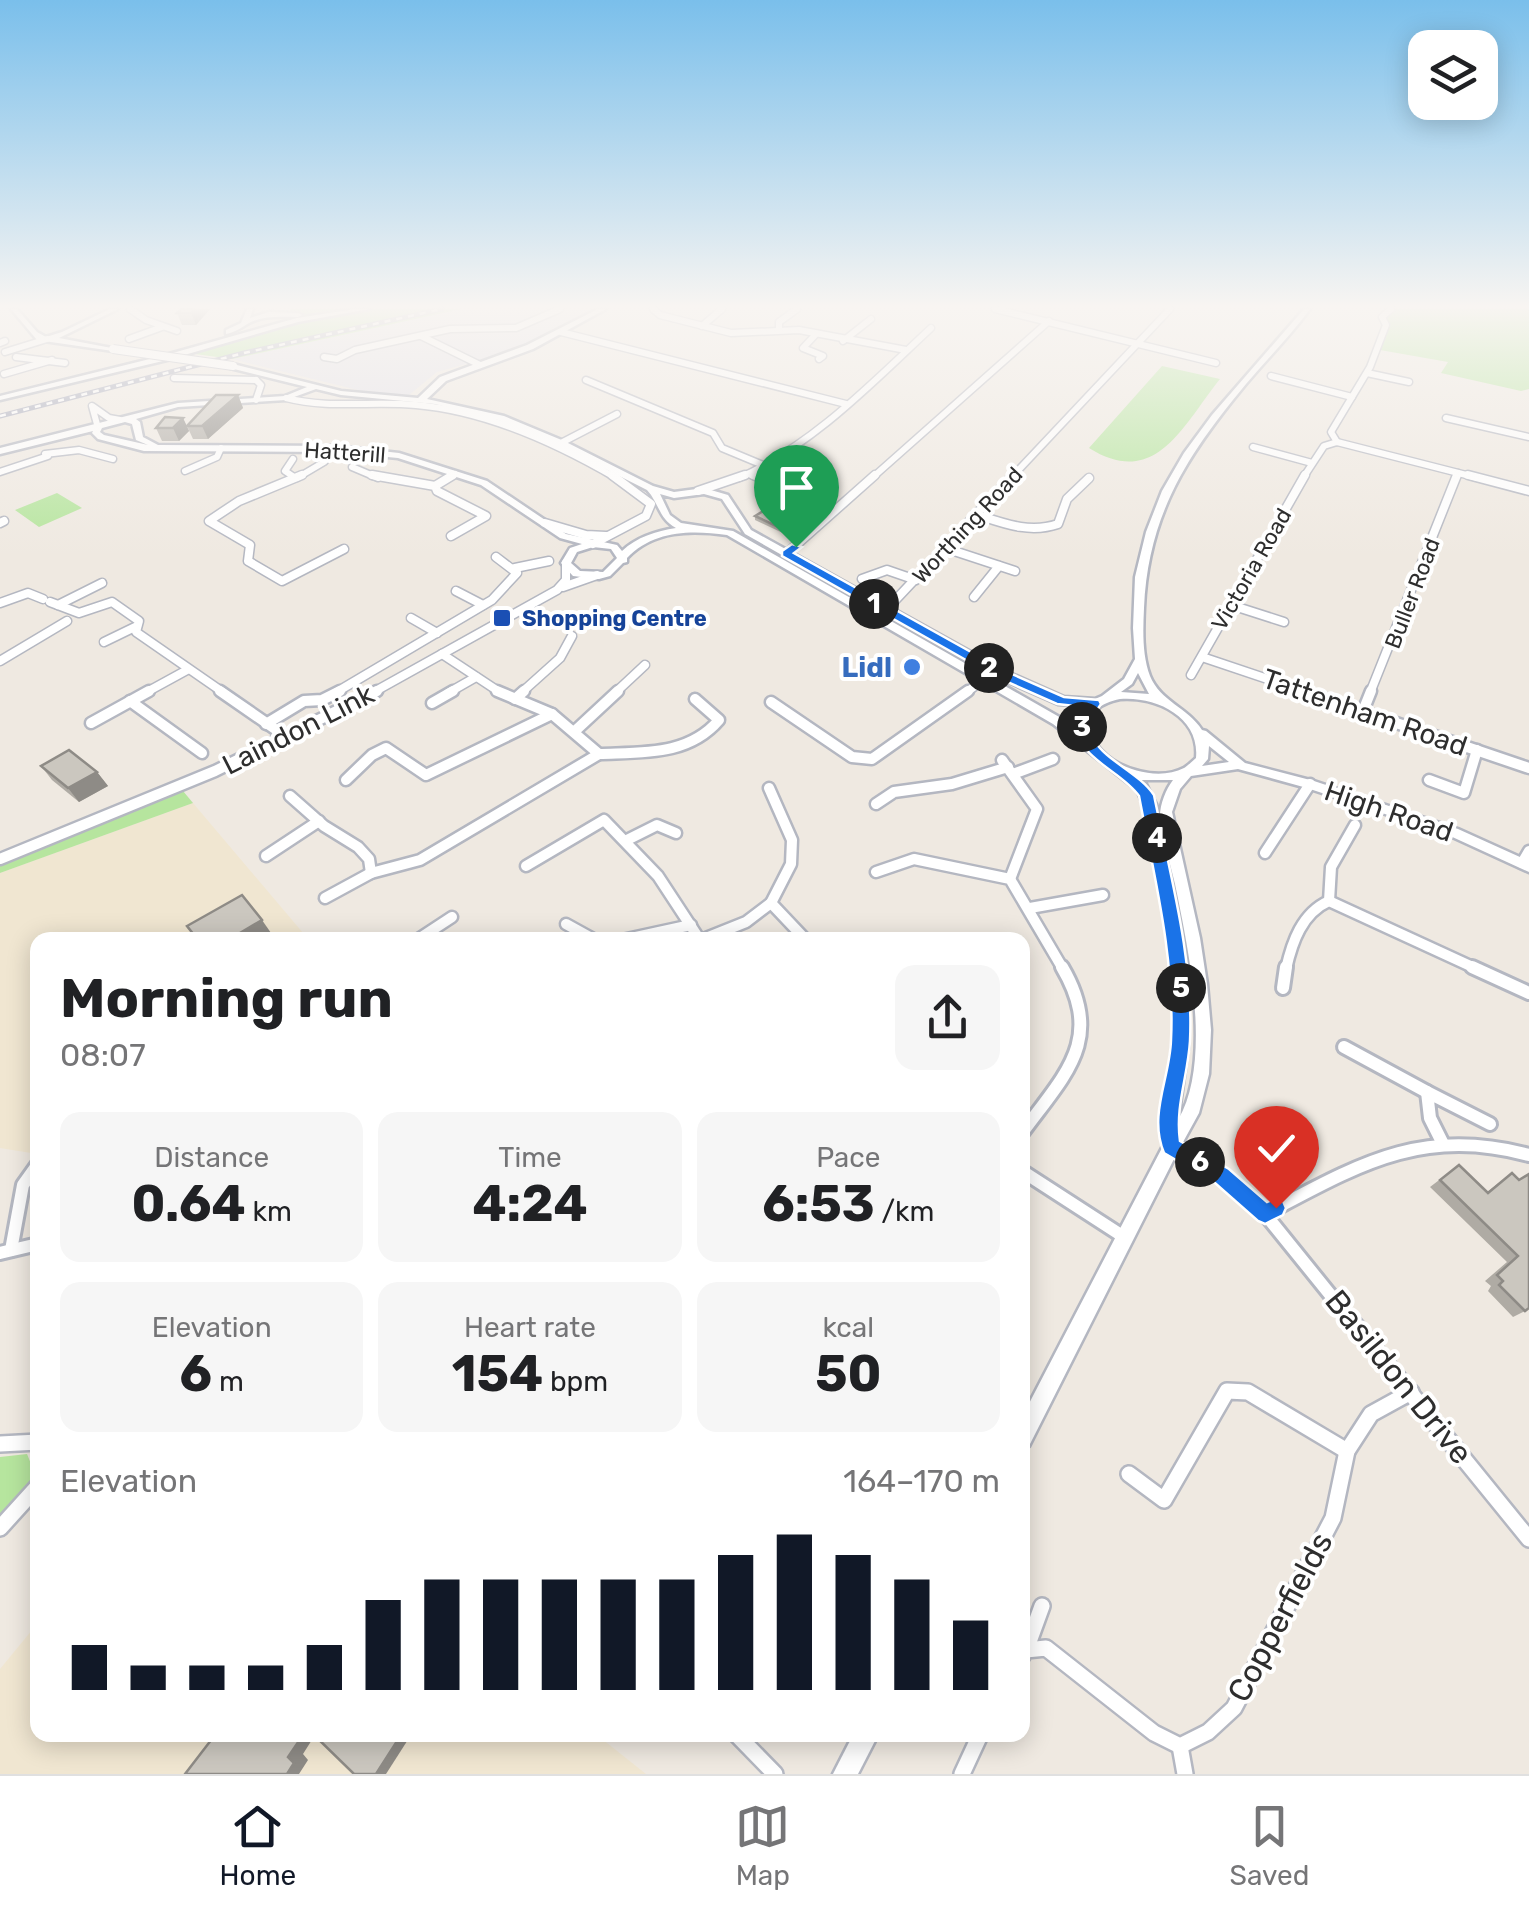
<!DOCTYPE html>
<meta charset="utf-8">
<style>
body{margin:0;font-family:Rubik,sans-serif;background:#f6f6f6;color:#202124;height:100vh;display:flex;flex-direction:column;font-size:38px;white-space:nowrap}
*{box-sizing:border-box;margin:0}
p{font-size:32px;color:#757577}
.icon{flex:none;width:55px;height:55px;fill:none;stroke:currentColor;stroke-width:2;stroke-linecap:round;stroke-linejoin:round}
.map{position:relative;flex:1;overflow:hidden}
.details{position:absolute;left:30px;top:932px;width:1000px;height:810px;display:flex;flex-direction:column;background:#fff;border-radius:20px;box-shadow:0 5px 25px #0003}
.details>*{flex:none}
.controls{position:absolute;left:1408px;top:30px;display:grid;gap:20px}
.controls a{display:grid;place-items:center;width:90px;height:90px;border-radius:20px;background:#fff;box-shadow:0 5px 25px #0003;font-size:50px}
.pin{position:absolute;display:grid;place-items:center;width:85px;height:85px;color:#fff;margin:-102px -42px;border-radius:50% 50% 50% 0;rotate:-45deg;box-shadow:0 0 10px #0007}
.pin .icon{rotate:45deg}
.km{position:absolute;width:50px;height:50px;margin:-25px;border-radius:50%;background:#222;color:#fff;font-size:28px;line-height:50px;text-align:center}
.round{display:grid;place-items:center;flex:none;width:105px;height:105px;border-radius:20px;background:#f6f6f6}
.head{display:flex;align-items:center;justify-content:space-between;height:170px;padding:0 30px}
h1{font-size:55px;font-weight:700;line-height:75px}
.stats{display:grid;grid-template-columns:repeat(3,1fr);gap:15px;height:170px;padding:10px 30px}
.stats div{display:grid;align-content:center;border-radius:20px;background:#f6f6f6;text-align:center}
.stats b{font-size:50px;font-weight:700}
.stats small{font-size:28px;font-weight:400}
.stats p{font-size:28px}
.chart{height:280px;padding:20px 30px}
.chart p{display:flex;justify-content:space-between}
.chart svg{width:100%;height:180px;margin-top:10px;stroke:#111827;stroke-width:6}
.tabs{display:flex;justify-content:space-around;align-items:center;height:140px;border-top:2px solid #e0e0e0;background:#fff;font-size:28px;color:#757577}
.tabs a{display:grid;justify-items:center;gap:5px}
.tabs .selected{color:#111827}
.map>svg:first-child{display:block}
</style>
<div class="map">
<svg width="1529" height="1774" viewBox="0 0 1529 1774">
<rect width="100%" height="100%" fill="#efe9e1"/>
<polygon fill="#e3e1e8" points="461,309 599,309 514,351 437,372 409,395 366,392 232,359"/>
<g fill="#f0e6d1">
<polygon points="193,803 309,940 38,940 37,1154 0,1148 0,873"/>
<polygon points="37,1624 38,1735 597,1735 646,1774 0,1774 0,1669"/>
</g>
<g fill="#b6e59e">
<polygon points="290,309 461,309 232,359 188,353 293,325 295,315"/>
<polygon points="1395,309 1529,309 1529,389 1521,391 1441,373 1448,362 1380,350 1388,317"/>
<path d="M1162 366 1220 379C1183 425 1156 490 1089 448Z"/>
<polygon points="57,493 82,508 39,527 15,510"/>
<polygon points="183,791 193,803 0,873 0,861"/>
<polygon points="27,1454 36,1476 0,1514 0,1457"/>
</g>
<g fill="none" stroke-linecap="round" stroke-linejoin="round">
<defs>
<g id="street-far4">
<polyline points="130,309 146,320 177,331"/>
<polyline points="653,309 660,315 731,333 799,330 906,350"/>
<polyline points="995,309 1216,363"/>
<polyline points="702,326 722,309"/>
<polyline points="779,330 779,322 797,309"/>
<polyline points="561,332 846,404"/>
<polyline points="816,334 803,348 823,356 819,359"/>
<polyline points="421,336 480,365"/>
<polyline points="129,339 162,327"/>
<polyline points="843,341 871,319"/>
<polyline points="0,343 5,341"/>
<polyline points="5,352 47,339"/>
<polyline points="16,357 65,363"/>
<polyline points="324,357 337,359 355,350 450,329 516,328 560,309"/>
<polyline points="1367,373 1409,382"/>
<polyline points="4,374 52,360"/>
<polyline points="1271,376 1352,397"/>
<polyline points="174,378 256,380"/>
<polyline points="256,380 261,385 256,400"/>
<polyline points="586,380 713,433 722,448 763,465"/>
<path d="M286 398C328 409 373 401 416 405 487 411 556 443 616 478"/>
<polyline points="1446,418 1529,437"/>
<polyline points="98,428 92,406 109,418 120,420"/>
<polyline points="1337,442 1478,478"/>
<polyline points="1337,442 1331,432 1370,367 1386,325 1382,317 1391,309"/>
<polyline points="561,443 617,414"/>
<polyline points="1253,447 1312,463"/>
<polyline points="45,454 79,450 113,459"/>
<polyline points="293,459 285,471 294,477"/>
<polyline points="352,467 378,478"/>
<polyline points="185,471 217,457 221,448"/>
<polyline points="0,472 48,456"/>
<polyline points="749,474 759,478"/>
<polyline points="297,478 324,462 335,449"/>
<polyline points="448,478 455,474"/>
<path d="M739 478C814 444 872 383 931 328"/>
<polyline points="872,478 1049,321"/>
<polyline points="1011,478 1170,309"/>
<polyline points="1303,478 1324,446 1337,442"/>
<polyline points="1456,478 1458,473"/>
</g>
<g id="street-far3">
<polyline points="302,475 239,501 209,521 250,545 248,561 282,581 344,549"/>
<polyline points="372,475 435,486 437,491 486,516 451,536"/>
<polyline points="753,475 790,490"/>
<polyline points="1468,475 1529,491"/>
<polyline points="435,486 453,475"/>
<polyline points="698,491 745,475"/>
<path d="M975 514C1003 523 1029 534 1058 524L1067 499 1089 478"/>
<polyline points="0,523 4,521"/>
<polyline points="545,523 586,535 606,536"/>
<polyline points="593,544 646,516 651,504 612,475"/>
<polyline points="945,548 1015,571"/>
<polyline points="786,554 875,475"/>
<polyline points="515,568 549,561"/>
<polyline points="862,579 887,570 916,580"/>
<polyline points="563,587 597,575"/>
<polyline points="456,591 483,605"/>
<polyline points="974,597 999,566"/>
<polyline points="50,602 79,613 112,602 139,621 136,632 224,693"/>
<polyline points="0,603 28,593 43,599"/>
<polyline points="58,605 102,583"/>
<polyline points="1231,605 1284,622"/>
<polyline points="886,610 1013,475"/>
<polyline points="411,618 437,633"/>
<polyline points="104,642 137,626"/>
<polyline points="442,654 501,693"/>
<polyline points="1202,657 1309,693"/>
<polyline points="0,661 67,621"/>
<polyline points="1191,675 1305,475"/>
<polyline points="145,693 187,670"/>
<polyline points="335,693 492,600 517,573 496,557"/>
<polyline points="372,693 557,590 566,580 566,563"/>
<polyline points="448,693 476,677"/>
<polyline points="521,693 560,658 572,636"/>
<polyline points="615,693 645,665"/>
<polyline points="965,693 985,679"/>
<polyline points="1370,693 1457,475"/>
</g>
<g id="street-far2">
<polyline points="220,691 288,738"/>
<path d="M497 691 552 714 599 754C643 752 688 756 719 720L695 699"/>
<polyline points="1302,691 1529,768"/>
<polyline points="515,699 524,691"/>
<polyline points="130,701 202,753"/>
<polyline points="771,702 852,757 872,759 968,691"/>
<polyline points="432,703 453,691"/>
<polyline points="1363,711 1371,691"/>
<polyline points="91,723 149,691"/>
<polyline points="266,724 304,701 322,700 340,691"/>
<polyline points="576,730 618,691"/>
<polyline points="1002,760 1037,809 1010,879"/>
<polyline points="1013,774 1053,759"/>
<polyline points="346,780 372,755 386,748 426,775 552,714"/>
<polyline points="1429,780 1464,793 1477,750"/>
<polyline points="290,796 324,826 358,847 369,859 371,873 420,860 599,754"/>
<polyline points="876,804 894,792 952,784 1008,767"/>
<polyline points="627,840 657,825 676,833"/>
<polyline points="1265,853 1310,784"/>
<polyline points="266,856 319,821"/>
<polyline points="0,859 215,771 377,691"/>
<polyline points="1522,863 1529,851"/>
<polyline points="526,866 604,820 658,876 700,940"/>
<polyline points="876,872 914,859 1010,879 1063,969"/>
<polyline points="325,898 371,873"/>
<polyline points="1329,901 1331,867 1355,825"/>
<polyline points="771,903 806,940"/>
<polyline points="1030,908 1103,895"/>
<polyline points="566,924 595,940"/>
<polyline points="417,940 452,917"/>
<polyline points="622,940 691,925"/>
<polyline points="701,940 746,922 771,903 791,864 792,840 769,788"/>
<path d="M1286 969C1292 942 1302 913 1329 901L1477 969"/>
</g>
<g id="street-far1">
<polyline points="1472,967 1529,993"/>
<polyline points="1283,988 1286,967"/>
<polyline points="1344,1047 1427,1092"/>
<path d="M1022 1133C1065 1074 1105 1040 1062 967"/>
<polyline points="1443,1144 1430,1118 1427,1092 1490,1124"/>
<polyline points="1171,1147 1222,1176 1257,1204 1353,1323"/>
<polyline points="1022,1171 1124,1237"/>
<path d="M1265 1214C1358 1165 1421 1126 1529 1155"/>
<polyline points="11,1250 23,1185 38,1164"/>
<polyline points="0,1253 38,1244"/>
</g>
<g id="street">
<polyline points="1351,1320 1529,1539"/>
<polyline points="0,1444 38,1442"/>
<polyline points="1129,1474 1164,1500 1227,1391 1248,1392 1347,1451"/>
<polyline points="0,1528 38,1486"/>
<polyline points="1026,1650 1042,1606"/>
<polyline points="1022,1656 1026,1650 1046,1648 1154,1733 1180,1746 1208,1732 1234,1708 1333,1518 1347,1451 1371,1414 1411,1392"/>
<polyline points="737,1735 775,1774"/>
<polyline points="1180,1746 1185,1774"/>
<polyline points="962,1774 980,1735"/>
</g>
<g id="secondary">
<polygon points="11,309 17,309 37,332 46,337 62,332 110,309 118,309 59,338 117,349 113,351 37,340"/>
<path d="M247 309H253L250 318 269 312 298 313 302 315 298 317C280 317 265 315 249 323 241 328 235 332 226 334V330L241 323Z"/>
<polygon points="355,309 369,309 298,322 167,360 0,400 0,396 162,356 297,318"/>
<path d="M598 309H606L533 349 446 381 427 399 504 416 564 441 653 486 674 492 704 488 728 495 751 530 1005 671 1064 697 1095 699 1102 696 1124 679 1135 659 1133 628 1135 577 1146 532 1162 491 1184 453 1212 415 1304 309H1310C1291 335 1267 359 1246 384 1188 454 1148 514 1144 608 1143 630 1142 655 1150 676 1160 701 1188 708 1202 730L1206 731 1245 763 1314 781 1458 829 1529 861V872L1448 835 1307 788 1238 769 1191 776 1180 789 1172 812 1200 938 1207 984 1211 1030 1209 1074 1199 1113 1177 1153 1029 1446 1022 1449V1417L1163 1146C1160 1110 1170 1076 1173 1040 1177 981 1166 921 1155 864 1151 839 1148 813 1137 790L1053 724 727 535C691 530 654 530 627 558V562L623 563 610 576 599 579 573 576 561 563 570 548 582 544 560 538 481 485 398 458 335 452 144 451 98 439 92 433 93 431 0 454V448L178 403 285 396 307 387 230 368V364H233L341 391 418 398 440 377 527 345ZM316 389 341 395 435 404 498 420 558 445 647 490C659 503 659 519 676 528 656 531 637 537 622 551L617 545 566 534 487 481 399 453 335 446 158 445 143 437 140 422 136 419 178 407 286 400ZM125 422 132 424 136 440 148 445 104 435 100 432 102 428ZM660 494 674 498 704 494 722 499 745 534 997 677 1058 704 1085 706 1079 715 1076 730 1061 718 733 531 681 523 670 515ZM593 547 611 549 617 558 603 572 580 571 571 563 577 552ZM1138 673 1149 694 1121 692 1132 684ZM1120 699C1156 696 1200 717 1196 758 1194 760 1186 767 1184 768 1159 781 1120 770 1102 751 1097 746 1092 738 1088 732 1088 711 1101 703 1120 699ZM1209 746 1229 762 1202 766 1208 759ZM1141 780H1173C1166 789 1160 804 1160 816 1162 838 1170 862 1175 884 1188 947 1213 1061 1178 1120L1188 1048V1004L1179 918 1156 804 1146 784Z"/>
<polygon points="853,1735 878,1735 858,1774 833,1774"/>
</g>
</defs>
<use href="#street-far4" stroke="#b4b7c1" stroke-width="9"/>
<use href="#street-far3" stroke="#b4b7c1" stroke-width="11"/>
<use href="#street-far2" stroke="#b4b7c1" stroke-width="15"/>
<use href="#street-far1" stroke="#b4b7c1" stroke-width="18"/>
<use href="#street" stroke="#b4b7c1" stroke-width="20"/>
<use href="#secondary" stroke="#b4b7c1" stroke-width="5"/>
<use href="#street-far4" stroke="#fff" stroke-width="6"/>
<use href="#street-far3" stroke="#fff" stroke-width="8"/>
<use href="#street-far2" stroke="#fff" stroke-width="10"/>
<use href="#street-far1" stroke="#fff" stroke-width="12"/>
<use href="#street" stroke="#fff" stroke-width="15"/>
<use href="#secondary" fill="#fff" fill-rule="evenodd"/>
<defs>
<polyline id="rail" points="0,416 244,353 442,309"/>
</defs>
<use href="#rail" stroke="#a3a6b8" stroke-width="5"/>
<use href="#rail" stroke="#fff" stroke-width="2.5" stroke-dasharray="6" stroke-linecap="butt"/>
<defs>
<polyline id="secondary-bridge" points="113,349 233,366"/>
</defs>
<use href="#secondary-bridge" stroke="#b4b7c1" stroke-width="10" stroke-linecap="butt"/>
<use href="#secondary-bridge" stroke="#fff" stroke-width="8"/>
</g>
<g fill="#afaba4">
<polygon points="181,309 210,309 196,325 182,325 177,313"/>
<polygon points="238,395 243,408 208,439 193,439 187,426"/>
<polygon points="183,418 189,431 179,441 162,441 156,428"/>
<polygon points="755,516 800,527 787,535 755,520"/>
<polygon points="41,766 97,772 108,786 79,802 52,780"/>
<polygon points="1459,1165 1487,1192 1512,1173 1525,1311 1513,1317 1488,1291 1491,1286 1485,1281 1507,1262 1430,1187"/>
</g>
<g fill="#8e8b86">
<polygon points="194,309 210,309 196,325 191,313"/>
<polygon points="238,395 243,408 208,439 202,426"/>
<polygon points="183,418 189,431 179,441 173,428"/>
<polygon points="800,522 800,527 787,535 787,531"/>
<polygon points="97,772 108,786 79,802 68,788"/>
<polygon points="262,920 271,933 259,940 239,940 235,936"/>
<polygon points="303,1735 315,1735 303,1754 308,1760 299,1774 287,1774 288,1757"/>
<polygon points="401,1735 411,1735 386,1774 376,1774"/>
</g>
<g fill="#cbc7bf" stroke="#8e8b86" stroke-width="2.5">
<polygon points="181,309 194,309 191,313 177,313"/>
<polygon points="216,395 238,395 202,426 187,426"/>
<polygon points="165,417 183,418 173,428 156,428"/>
<polygon points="768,508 800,522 787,531 755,516"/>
<polygon points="69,750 97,772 68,788 41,766"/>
<polygon points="242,895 262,920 235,936 239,940 198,940 187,926"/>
<polygon points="1459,1165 1488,1193 1512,1173 1519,1180 1529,1174 1529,1308 1525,1311 1499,1285 1503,1281 1497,1275 1518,1256 1440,1180"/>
<polygon points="215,1735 303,1735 288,1757 294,1763 287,1774 185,1774"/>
<polygon points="314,1735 401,1735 376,1774 354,1774"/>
</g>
<linearGradient id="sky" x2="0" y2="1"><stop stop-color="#7abfeb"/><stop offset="0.55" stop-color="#f8f5f2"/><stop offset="1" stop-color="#f8f5f2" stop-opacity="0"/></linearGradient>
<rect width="1529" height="557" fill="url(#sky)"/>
<path fill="#1a73e8" stroke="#fff" stroke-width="2.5" d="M792 544 802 547 794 553 1005 671 1064 697 1099 700 1101 704C1067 750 1132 762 1154 795 1170 875 1194 959 1190 1041 1188 1076 1175 1106 1180 1141L1229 1169 1267 1202 1276 1198 1283 1201 1286 1208 1283 1215 1265 1224 1258 1221 1215 1183 1164 1153C1148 1115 1170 1078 1171 1040 1175 958 1154 876 1139 796 1119 768 1073 759 1076 717L1084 707 1057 704 996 677 782 556V551Z"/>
<rect fill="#1a4fb4" stroke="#fff" stroke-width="4" x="492" y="608" width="20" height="20" rx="5"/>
<circle fill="#3f7fe0" stroke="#fff" stroke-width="4" cx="912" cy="667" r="10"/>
<g text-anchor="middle" stroke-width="8" stroke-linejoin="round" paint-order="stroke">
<g font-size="22" fill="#2e2e2e" stroke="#fff">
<text transform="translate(345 452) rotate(4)" y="8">Hatterill</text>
<text transform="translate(967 525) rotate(-47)" y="8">Worthing Road</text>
<text transform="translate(1251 569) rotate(-60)" y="8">Victoria Road</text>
<text transform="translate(1412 593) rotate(-69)" y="8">Buller Road</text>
</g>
<g font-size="22" font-weight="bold" fill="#164399" stroke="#fff" text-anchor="start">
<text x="522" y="626">Shopping Centre</text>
</g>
<g font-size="28" font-weight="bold" fill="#366cbe" stroke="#fff" text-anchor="end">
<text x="892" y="677">Lidl</text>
</g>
<g font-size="28" fill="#2e2e2e" stroke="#fff">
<text transform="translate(1365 712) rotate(19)" y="10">Tattenham Road</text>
<text transform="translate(298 729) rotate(-27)" y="10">Laindon Link</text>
<text transform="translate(1389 811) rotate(19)" y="10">High Road</text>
</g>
<g font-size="32" fill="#2e2e2e" stroke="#fff">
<text transform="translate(1399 1377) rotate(51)" y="11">Basildon Drive</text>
<text transform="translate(1280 1617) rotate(-62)" y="11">Copperfields</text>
</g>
</g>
</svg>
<div class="controls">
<a><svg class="icon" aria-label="layers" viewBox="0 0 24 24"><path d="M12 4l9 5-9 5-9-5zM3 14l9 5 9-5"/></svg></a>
</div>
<div class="pin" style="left:796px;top:547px;background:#1e9e55"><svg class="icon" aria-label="arrive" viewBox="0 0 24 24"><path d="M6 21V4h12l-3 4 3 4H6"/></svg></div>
<div class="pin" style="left:1276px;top:1208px;background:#d93025"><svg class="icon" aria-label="check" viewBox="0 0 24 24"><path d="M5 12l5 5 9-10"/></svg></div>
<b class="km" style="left:874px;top:604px">1</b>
<b class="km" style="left:989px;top:668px">2</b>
<b class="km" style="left:1082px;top:727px">3</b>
<b class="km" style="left:1157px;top:838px">4</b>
<b class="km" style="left:1181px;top:988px">5</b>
<b class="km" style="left:1200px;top:1162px">6</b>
<section class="details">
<div class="head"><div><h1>Morning run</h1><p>08:07</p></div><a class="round"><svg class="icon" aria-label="share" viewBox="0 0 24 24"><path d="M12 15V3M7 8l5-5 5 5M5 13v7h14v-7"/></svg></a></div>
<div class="stats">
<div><p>Distance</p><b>0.64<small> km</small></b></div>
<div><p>Time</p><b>4:24</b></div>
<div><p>Pace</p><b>6:53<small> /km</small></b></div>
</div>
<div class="stats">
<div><p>Elevation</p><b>6<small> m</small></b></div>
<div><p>Heart rate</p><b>154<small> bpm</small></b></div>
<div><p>kcal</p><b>50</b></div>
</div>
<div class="chart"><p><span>Elevation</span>164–170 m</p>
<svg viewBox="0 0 160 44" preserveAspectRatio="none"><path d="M5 44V33M15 44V38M25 44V38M35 44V38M45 44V33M55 44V22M65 44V17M75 44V17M85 44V17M95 44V17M105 44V17M115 44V11M125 44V6M135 44V11M145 44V17M155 44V27"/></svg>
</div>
</section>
</div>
<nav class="tabs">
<a class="selected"><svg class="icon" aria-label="home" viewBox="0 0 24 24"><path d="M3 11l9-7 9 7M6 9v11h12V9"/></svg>Home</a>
<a><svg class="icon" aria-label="map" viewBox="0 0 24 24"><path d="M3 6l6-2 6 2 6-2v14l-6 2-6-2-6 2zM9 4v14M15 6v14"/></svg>Map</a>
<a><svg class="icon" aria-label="saved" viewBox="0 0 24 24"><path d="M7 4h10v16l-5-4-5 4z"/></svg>Saved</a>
</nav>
